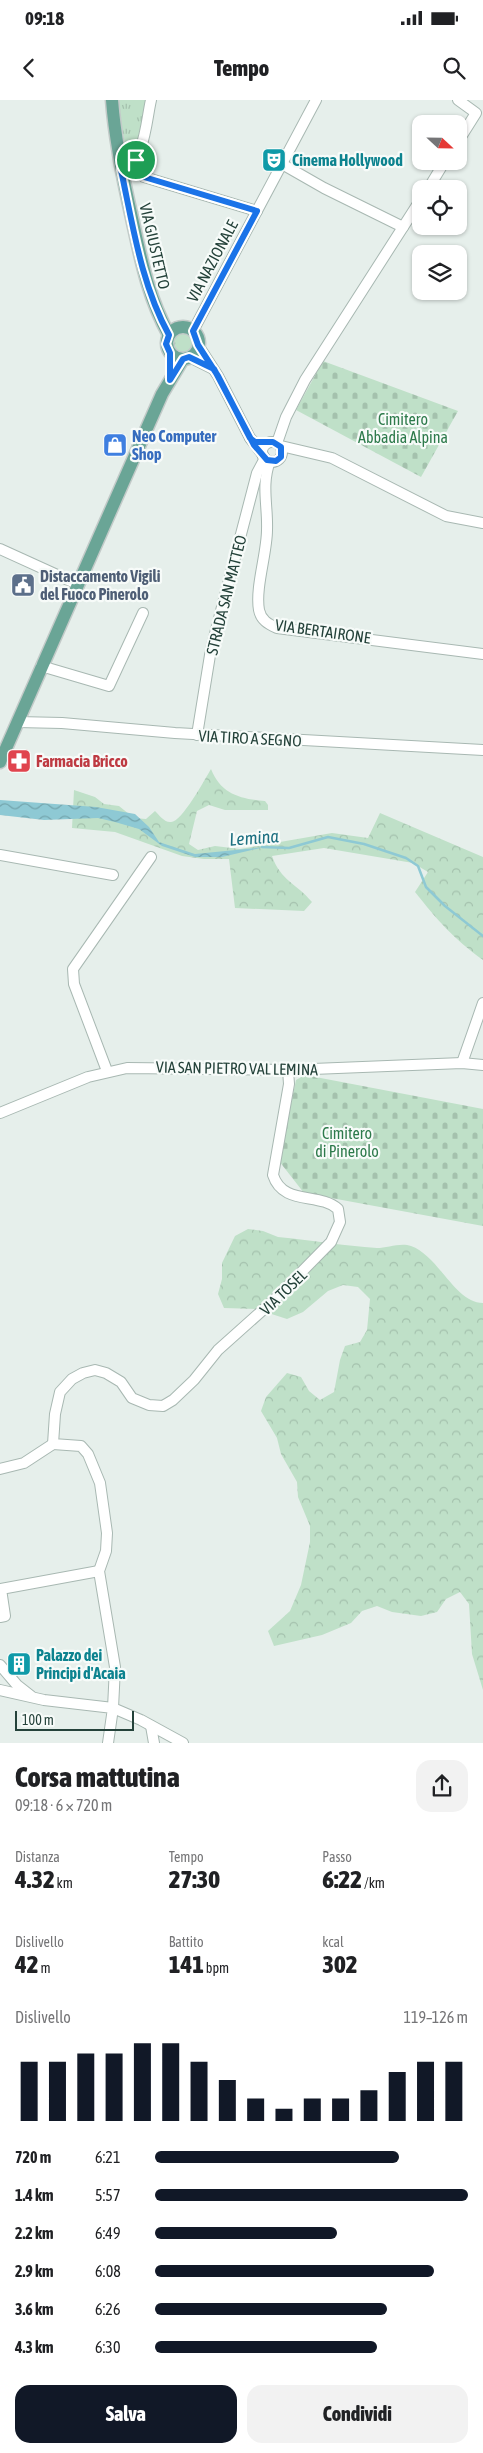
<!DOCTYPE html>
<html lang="it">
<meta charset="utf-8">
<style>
body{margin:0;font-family:"Asap Condensed",sans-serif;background:#f2f2f2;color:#202124;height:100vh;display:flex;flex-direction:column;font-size:19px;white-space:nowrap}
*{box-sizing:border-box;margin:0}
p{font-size:16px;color:#757577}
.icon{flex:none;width:28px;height:28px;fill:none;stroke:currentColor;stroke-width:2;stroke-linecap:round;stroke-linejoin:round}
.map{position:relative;height:1643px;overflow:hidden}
.drawer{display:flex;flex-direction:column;background:#fff;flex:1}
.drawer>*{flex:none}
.needle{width:32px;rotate:112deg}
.fabs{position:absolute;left:412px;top:15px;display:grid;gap:10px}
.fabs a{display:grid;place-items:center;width:55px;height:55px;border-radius:10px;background:#fff;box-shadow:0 1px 4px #0004;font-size:25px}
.scale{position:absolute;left:15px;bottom:12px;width:119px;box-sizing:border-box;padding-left:5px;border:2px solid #24423a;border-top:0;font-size:14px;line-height:18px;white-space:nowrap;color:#24423a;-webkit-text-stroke:4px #f7fbf9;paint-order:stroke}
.pin{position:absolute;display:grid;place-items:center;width:42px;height:42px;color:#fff;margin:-21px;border:2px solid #fff;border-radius:50%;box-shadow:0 1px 5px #0007}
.round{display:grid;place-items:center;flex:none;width:52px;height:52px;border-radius:15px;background:#f2f2f2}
.headline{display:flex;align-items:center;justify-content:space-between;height:85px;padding:0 15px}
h1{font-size:28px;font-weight:800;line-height:38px}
.metrics{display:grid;grid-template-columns:repeat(3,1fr);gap:8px;height:85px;padding:5px 15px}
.metrics div{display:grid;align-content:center}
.metrics b{font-size:25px;font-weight:800}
.metrics small{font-size:14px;font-weight:400}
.metrics p{font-size:14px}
.chart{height:140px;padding:10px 15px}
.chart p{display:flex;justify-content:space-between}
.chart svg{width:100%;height:90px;margin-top:5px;stroke:#111827;stroke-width:6}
.action{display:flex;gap:10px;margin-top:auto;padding:10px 15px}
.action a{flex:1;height:58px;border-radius:15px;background:#111827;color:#fff;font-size:20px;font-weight:800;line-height:58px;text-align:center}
.action a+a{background:#f2f2f2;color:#202124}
ul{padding:0 15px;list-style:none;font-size:16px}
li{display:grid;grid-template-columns:80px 60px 1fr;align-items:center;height:38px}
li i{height:12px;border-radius:6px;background:#111827}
.status{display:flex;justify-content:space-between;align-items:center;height:35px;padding:0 25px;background:#fff;direction:ltr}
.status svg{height:14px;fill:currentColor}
header{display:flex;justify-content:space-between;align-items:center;height:65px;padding:0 15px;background:#fff;font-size:22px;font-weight:800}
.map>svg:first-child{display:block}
</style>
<div class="status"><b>09:18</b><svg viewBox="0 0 49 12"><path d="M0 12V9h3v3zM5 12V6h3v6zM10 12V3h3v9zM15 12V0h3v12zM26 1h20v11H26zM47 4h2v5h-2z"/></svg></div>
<header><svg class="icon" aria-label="back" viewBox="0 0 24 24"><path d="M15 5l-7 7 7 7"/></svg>Tempo<svg class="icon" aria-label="search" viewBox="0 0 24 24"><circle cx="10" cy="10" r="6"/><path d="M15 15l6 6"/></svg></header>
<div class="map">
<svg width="483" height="1643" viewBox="0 0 483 1643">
<defs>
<pattern id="grass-tufts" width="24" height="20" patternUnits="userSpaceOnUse" patternTransform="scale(1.25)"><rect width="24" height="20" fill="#bfe0c8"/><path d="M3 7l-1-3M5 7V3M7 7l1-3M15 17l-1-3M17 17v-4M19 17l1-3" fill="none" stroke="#a4c1ad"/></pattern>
<pattern id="forest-crowns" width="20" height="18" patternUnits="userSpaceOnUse" patternTransform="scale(1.25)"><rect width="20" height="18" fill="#bfe0c8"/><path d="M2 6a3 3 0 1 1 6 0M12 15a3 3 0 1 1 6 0" fill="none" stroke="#a4c1ad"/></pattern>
<pattern id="cemetery-stones" width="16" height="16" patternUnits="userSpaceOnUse" patternTransform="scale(1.25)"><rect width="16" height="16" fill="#bfe0c8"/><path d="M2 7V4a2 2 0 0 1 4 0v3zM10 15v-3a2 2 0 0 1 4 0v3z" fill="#a4c1ad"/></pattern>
<pattern id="water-waves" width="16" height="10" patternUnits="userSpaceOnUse" patternTransform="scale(1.25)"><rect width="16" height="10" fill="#8ec9d4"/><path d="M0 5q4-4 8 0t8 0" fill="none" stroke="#74a5ad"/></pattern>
</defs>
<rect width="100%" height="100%" fill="#e6efeb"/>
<g fill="url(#grass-tufts)">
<polygon points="119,0 147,0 136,51 127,55 119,12"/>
<circle cx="183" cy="243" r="11"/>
</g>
<g fill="url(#forest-crowns)">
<path d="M211 669C221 694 240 699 265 701L268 705V710H225L209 705 197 711 189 744 198 750 215 746 240 749 332 733 368 738 380 713 483 757V860C453 838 438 821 415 792L428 772 413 763 324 748 272 756C281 781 296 783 312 802L304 811 235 808 229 759H204L182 756 115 732 72 728 74 690 95 697 104 704 119 706 134 718 146 719 155 711C159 715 165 723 171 722 182 722 205 679 211 669Z"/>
<path d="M248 1129 263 1131 278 1137C311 1140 344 1146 377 1148 387 1148 401 1142 411 1146 439 1156 455 1203 483 1203V1590L472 1554 469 1504 460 1492 446 1499 437 1512 421 1516 392 1512 377 1506 362 1511 351 1523 322 1535 274 1546 268 1531 290 1511 301 1485 310 1442V1426L298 1397 297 1382 281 1354 277 1338 261 1311 266 1297 287 1273 301 1277 309 1291 320 1300 334 1292 340 1260 345 1246 360 1242 367 1230 370 1199 358 1187 343 1185 328 1191 303 1212 287 1219 256 1209 224 1208 218 1194 222 1179V1163L235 1136Z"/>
</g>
<g fill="url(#cemetery-stones)">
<polygon points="323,261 458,311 421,377 296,310"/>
<polygon points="305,975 483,1009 483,1126 304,1093 279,1061 296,980"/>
</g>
<polygon fill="url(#water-waves)" points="0,700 96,707 135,714 149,727 159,742 195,754 265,747 222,757 195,757 162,746 139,729 115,722 98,718 44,720 0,715"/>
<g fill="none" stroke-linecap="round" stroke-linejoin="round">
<polyline stroke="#8ec9d4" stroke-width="2.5" points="262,747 289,748 328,737 364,744 406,758 418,766 426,787 445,806 483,836"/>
<defs>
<g id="minor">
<polyline points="458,0 476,13 459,40"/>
<polyline points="136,60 144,77 257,111"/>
<polyline points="282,64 324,88 403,127"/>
<path d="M121 70C145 63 146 21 151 0"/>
<polyline points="428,89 445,61"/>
<polyline points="193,231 316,0"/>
<polyline points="198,245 218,276 250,338"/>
<polyline points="189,257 213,269"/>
<circle cx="272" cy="352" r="10"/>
<polyline points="277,343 286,317 305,280 421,99"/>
<polyline points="281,346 332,358 446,416 483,423"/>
<polyline points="263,355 250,338 255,343 267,343"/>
<path d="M270 361C261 385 268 406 267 430 267 453 255 488 259 510 261 520 268 524 277 528L483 554"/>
<polyline points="0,449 77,484"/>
<polyline points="41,566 109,586 143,513"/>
<polyline points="17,622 62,623 175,633 483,650"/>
<polyline points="197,635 211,549 257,373 265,358"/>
<polyline points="0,755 113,775"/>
<polyline points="462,963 483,903"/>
<polyline points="107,971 74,884 73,869 151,757"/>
<polyline points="0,1013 88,977 127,968 288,970 462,963 483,965"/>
<polyline points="0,1369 24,1363 53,1344"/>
<polyline points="0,1517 5,1516 1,1489 99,1471"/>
<polyline points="0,1565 17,1585 31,1596"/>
<polyline points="0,1590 44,1600 113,1608 108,1643"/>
<polyline points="151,1626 154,1643"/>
<path d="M183 1643 141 1620 113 1608 115 1567 99 1471 106 1451 107 1433 100 1383 88 1354 81 1346 53 1344 55 1314 60 1292 72 1279 83 1273 95 1270 106 1273 121 1282 132 1298 149 1305 163 1306 173 1300 194 1280 218 1250 274 1200 331 1142 340 1122 338 1109C319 1092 283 1106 273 1075L289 984 288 970"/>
</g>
<g id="major">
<path d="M112 0C115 40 123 79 132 118 141 159 148 197 169 235"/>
<circle cx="183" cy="243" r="16"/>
<polyline points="0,662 162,294 183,259"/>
</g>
</defs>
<use href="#minor" stroke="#a8b8b2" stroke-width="12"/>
<use href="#major" stroke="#c2cac8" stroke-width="15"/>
<use href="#minor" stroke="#fff" stroke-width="10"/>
<use href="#major" stroke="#6aa596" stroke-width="12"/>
</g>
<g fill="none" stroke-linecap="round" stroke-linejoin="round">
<defs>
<path id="route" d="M136 60 128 68 121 70C133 126 141 184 169 235L166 244 170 253V280L183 259 189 257 214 269 254 345 267 360 276 361 281 357V347L273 342H255L250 338 218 276 198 245 193 231 257 111 144 77 136 60"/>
</defs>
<use href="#route" stroke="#fff" stroke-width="10"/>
<use href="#route" stroke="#1a73e8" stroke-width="6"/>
</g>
<defs>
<symbol id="theatre-square" viewBox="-11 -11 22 22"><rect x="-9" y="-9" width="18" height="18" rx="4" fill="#0f9aa8" stroke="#f7fbf9"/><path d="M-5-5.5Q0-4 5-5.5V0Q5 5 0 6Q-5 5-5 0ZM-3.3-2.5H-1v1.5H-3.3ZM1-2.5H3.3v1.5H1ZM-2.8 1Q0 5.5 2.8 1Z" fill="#fff"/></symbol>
<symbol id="shop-square" viewBox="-11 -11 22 22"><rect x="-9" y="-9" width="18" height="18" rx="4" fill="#3f7fe0" stroke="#f7fbf9"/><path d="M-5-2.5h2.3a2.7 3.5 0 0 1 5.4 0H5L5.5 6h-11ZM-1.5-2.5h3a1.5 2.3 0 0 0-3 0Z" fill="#fff"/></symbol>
<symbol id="civic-square" viewBox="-11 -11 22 22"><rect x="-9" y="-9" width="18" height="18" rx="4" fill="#5c6f8a" stroke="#f7fbf9"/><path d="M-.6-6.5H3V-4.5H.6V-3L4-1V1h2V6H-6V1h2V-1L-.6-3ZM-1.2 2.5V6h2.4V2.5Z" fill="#fff"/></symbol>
<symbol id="pharmacy-square" viewBox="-11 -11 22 22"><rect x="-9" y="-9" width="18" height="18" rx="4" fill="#e0444e" stroke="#f7fbf9"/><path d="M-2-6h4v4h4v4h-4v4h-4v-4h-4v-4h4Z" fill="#fff"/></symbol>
<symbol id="building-square" viewBox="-11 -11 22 22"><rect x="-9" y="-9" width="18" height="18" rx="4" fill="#0f9aa8" stroke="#f7fbf9"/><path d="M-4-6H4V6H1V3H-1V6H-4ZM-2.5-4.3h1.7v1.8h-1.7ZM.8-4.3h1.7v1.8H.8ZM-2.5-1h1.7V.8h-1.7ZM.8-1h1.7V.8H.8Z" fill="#fff"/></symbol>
</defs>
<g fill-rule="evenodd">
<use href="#theatre-square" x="260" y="46" width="28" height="28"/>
<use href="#shop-square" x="101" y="331" width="28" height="28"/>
<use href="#civic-square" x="9" y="471" width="28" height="28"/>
<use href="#pharmacy-square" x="5" y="647" width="28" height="28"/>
<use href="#building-square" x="5" y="1550" width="28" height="28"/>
</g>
<g text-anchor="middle" stroke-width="4.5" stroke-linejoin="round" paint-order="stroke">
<g font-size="16" font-weight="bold" fill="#0d838f" stroke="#f7fbf9" text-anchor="start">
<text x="292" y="66">Cinema Hollywood</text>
<text x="36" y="1561">Palazzo dei<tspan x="36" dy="18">Principi d'Acaia</tspan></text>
</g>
<g font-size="16" fill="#24423a" stroke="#f7fbf9">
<text transform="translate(155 146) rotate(77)" y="6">VIA GIUSTETTO</text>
<text transform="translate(212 161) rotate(-62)" y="6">VIA NAZIONALE</text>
<text transform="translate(226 495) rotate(-76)" y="6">STRADA SAN MATTEO</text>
<text transform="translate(323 531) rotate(8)" y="6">VIA BERTAIRONE</text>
<text transform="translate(250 638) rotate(3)" y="6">VIA TIRO A SEGNO</text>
<text transform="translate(237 968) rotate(1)" y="6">VIA SAN PIETRO VAL LEMINA</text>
<text transform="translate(283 1192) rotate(-44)" y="6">VIA TOSEL</text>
</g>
<g font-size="16" fill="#2d7a4b" stroke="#f7fbf9">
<text x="403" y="325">Cimitero<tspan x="403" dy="18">Abbadia Alpina</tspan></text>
<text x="347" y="1039">Cimitero<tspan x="347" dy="18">di Pinerolo</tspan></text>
</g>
<g font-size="16" font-weight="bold" fill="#366cbe" stroke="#f7fbf9" text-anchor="start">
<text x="132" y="342">Neo Computer<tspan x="132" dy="18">Shop</tspan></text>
</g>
<g font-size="16" font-weight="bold" fill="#4e5e75" stroke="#f7fbf9" text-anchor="start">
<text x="40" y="482">Distaccamento Vigili<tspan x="40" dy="18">del Fuoco Pinerolo</tspan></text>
</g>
<g font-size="16" font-weight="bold" fill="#be3a42" stroke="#f7fbf9" text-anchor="start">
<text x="36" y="667">Farmacia Bricco</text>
</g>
<g font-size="18" font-style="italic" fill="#1c6f80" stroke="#f7fbf9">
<text transform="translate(254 738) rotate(-4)" y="6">Lemina</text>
</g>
</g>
</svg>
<div class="fabs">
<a><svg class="needle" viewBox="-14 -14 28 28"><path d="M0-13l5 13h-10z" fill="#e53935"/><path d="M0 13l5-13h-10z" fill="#757577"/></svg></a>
<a><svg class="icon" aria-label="locate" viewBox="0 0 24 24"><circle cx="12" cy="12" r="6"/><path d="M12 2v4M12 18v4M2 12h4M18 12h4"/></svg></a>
<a><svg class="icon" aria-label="layers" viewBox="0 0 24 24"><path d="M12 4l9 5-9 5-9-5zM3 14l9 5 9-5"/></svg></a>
</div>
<div class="scale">100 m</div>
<div class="pin" style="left:136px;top:60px;background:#1e9e55"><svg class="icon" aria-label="arrive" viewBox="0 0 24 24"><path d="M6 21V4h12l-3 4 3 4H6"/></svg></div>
</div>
<section class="drawer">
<div class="headline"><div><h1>Corsa mattutina</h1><p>09:18 · 6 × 720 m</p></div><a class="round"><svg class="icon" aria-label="share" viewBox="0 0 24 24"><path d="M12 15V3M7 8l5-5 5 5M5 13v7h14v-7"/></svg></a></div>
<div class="metrics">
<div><p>Distanza</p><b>4.32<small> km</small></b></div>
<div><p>Tempo</p><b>27:30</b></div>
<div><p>Passo</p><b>6:22<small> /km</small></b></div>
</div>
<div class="metrics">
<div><p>Dislivello</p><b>42<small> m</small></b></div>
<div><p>Battito</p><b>141<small> bpm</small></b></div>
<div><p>kcal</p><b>302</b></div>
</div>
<div class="chart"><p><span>Dislivello</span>119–126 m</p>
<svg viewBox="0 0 160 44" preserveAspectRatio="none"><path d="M5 44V15M15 44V15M25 44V11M35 44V11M45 44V6M55 44V6M65 44V15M75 44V24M85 44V33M95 44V38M105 44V33M115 44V33M125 44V29M135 44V20M145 44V15M155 44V15"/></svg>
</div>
<ul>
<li><b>720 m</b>6:21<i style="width:78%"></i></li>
<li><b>1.4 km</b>5:57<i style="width:100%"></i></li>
<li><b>2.2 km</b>6:49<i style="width:58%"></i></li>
<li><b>2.9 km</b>6:08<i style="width:89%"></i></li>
<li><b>3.6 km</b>6:26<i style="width:74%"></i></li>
<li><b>4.3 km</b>6:30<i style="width:71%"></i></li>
</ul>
<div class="action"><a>Salva</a><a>Condividi</a></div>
</section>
